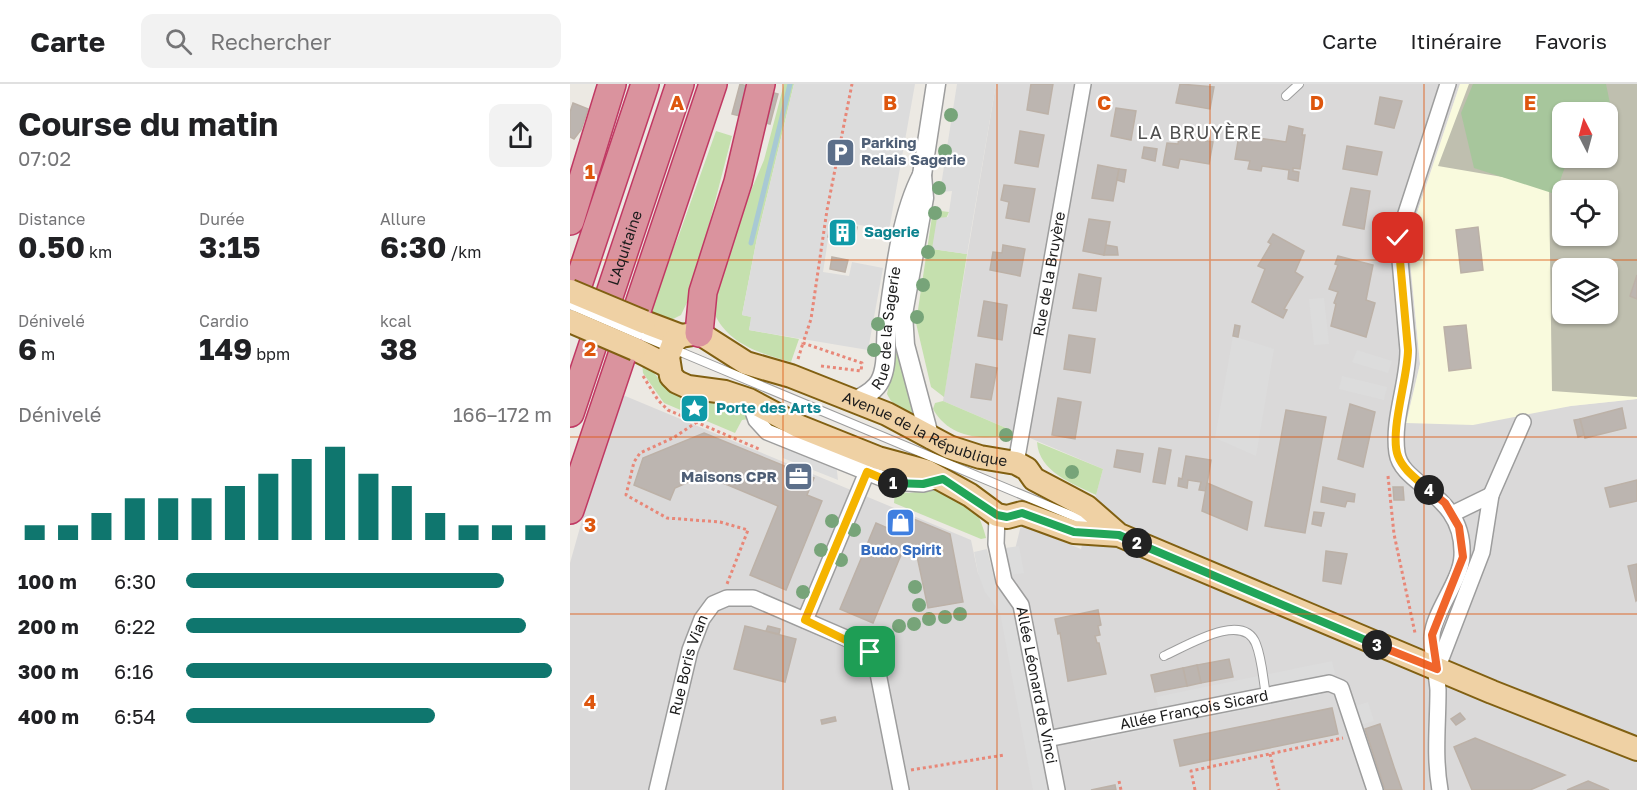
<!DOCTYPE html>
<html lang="fr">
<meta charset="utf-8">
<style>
body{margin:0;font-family:"Golos Text",sans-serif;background:#f2f2f2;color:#202124;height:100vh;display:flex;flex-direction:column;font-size:22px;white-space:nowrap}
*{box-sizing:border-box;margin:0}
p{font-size:20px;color:#757577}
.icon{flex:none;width:33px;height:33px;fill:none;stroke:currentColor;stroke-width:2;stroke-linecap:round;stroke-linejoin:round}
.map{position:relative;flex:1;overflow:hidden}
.sheet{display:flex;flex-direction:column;background:#fff;width:570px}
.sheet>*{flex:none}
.needle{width:39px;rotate:354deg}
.fabs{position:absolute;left:982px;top:18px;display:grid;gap:12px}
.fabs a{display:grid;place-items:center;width:66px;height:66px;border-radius:12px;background:#fff;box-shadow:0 2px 4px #0004;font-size:30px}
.pin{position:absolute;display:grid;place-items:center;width:51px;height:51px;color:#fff;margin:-26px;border-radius:12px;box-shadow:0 3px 9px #0006}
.km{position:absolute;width:30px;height:30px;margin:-15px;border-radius:50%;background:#222;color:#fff;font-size:16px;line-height:30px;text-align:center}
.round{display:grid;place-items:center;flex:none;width:63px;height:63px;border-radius:12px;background:#f2f2f2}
.summary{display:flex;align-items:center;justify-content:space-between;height:102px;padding:0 18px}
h1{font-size:33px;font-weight:700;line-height:45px}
.metrics{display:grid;grid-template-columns:repeat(3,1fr);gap:9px;height:102px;padding:6px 18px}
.metrics div{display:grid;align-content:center}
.metrics b{font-size:30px;font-weight:700}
.metrics small{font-size:16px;font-weight:400}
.metrics p{font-size:16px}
.chart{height:168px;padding:12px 18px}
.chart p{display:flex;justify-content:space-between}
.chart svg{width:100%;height:108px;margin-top:6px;stroke:#0f766e;stroke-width:6}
ul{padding:0 18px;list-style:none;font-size:20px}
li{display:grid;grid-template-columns:96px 72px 1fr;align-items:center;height:45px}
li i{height:15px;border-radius:8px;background:#0f766e}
header{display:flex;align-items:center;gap:36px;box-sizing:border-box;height:84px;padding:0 30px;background:#fff;border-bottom:2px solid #e0e0e0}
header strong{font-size:28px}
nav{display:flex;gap:33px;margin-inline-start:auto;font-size:21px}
.search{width:420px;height:54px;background:#f2f2f2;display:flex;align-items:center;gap:15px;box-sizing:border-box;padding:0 21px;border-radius:12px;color:#757577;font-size:22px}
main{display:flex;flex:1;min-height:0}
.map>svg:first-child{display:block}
</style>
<header>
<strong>Carte</strong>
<div class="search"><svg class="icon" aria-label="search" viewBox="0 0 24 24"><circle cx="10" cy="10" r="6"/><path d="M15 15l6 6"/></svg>Rechercher</div>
<nav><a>Carte</a><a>Itinéraire</a><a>Favoris</a></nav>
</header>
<main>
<section class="sheet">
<div class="summary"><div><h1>Course du matin</h1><p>07:02</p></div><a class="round"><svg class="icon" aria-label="share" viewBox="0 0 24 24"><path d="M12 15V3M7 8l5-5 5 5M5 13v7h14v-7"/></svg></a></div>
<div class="metrics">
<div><p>Distance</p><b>0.50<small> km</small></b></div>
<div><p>Durée</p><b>3:15</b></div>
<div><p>Allure</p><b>6:30<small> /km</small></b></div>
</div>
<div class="metrics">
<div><p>Dénivelé</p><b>6<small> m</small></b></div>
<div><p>Cardio</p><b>149<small> bpm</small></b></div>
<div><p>kcal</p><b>38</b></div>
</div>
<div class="chart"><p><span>Dénivelé</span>166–172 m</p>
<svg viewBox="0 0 160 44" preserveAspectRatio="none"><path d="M5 44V38M15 44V38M25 44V33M35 44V27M45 44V27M55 44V27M65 44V22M75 44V17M85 44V11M95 44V6M105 44V17M115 44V22M125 44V33M135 44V38M145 44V38M155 44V38"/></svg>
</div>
<ul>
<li><b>100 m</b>6:30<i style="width:87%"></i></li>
<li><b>200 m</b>6:22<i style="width:93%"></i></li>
<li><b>300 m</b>6:16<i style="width:100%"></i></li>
<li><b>400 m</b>6:54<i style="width:68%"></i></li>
</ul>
</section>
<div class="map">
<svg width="1067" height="706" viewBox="0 0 1067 706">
<rect width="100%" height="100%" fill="#ece9e3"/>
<polygon fill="#dad9d9" points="426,0 890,0 838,156 850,280 837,339 1067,315 1067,706 0,706 0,479 48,309 401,456 408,489 430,527 451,441 511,465 533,385 373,317"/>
<path fill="#f9fadd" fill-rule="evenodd" d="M890 0H1067V315L1001 322 903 341 836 339 850 280 838 156ZM993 28H1038V74H993ZM993 106H1038V152H993ZM993 184H1038V230H993Z"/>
<path fill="#bfbfaf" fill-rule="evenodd" d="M899 0H1067V313L982 307 979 101 868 82ZM993 28H1038V74H993ZM993 106H1038V152H993ZM993 184H1038V230H993Z"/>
<g fill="#c5e0ae">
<path d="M214 0H224L187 154 172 231 182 233 179 246 229 255 221 278C191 270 159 260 145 231H141L152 175 194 76Z"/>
<polygon points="146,47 162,52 121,210 111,231 101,236 78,226 109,151"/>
<polygon points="363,126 379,128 362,165 397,170 374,313 361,303 346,239"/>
<polygon points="329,269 345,333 321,317 317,310 325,270"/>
<path d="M72 278C85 286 90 300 102 308 115 318 154 316 172 318L179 335 172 336 165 349 94 319 73 289Z"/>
<path d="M373 317 443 347V351C412 356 380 355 363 325L365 319Z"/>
<path d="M467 358 533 385 526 411C502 399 469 388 467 358Z"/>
<path d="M368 405C398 417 408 422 416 454L411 455 324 419 325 407 339 409Z"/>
</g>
<polygon fill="#a7c69c" points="903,0 1036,0 1045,44 1038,50 1038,28 993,28 993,74 1008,74 995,83 985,110 904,84 891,29"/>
<g fill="#dcdcdc">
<polygon points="224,0 345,0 319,146 261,136 253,188 279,192 282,178 313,184 298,266 179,246 181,233 172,231 187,154"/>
<polygon points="387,0 426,0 397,170 362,165 367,134 378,133 379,128 382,107 370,108"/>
<polygon points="754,214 759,260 744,261 739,215"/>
<polygon points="663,252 704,265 686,372 645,354"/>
<polygon points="787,266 822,277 818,289 782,278"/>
<polygon points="772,292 817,303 814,316 769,305"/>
<polygon points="211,359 266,379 268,396 213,374"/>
<polygon points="449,462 454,489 440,491 435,464"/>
<polygon points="417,465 426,502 441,518 478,706 463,706 430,528 415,508 408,489 404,468"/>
<polygon points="762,577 765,590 589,625 586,613"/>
<polygon points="749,606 751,611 521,657 520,652"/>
<polygon points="798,618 804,637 791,641 785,622"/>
</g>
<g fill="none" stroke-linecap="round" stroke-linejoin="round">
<polyline stroke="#a8c9d4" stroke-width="5" points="181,159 220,0"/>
</g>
<g fill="#bcb5b0" stroke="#bcb1a7" stroke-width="1.5">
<polygon points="170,0 208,10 200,40 162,30"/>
<polygon points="461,0 483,0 478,30 457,26"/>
<polygon points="610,0 644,3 640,25 606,19"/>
<polygon points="810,13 832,17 824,44 805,40"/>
<polygon points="3,19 18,25 11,46 4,55 0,53 0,28"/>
<polygon points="546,24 566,27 561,56 541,52"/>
<polygon points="719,42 733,45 732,51 735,51 730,85 723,84 723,87 729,88 728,97 718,95 719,86 692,82 691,87 678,85 680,77 665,75 669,51 716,58"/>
<polygon points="450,47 474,51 468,83 445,79"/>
<polygon points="609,53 643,58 639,80 610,75 608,84 593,81 597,59 608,60"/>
<polygon points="777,62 812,68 807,91 773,85"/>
<polygon points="574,63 587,65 585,77 572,74"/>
<polygon points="528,81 549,85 543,117 522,114"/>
<polygon points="549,85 556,86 554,98 547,96"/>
<polygon points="434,101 465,105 459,138 436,134 439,118 431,116"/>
<polygon points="781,104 800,107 794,145 773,141"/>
<polygon points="519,135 540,138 534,171 513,167"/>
<polygon points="261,138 287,143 284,158 258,153"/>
<polygon points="908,143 913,186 891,189 886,146"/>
<polygon points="703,150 734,167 725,188 733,193 714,225 717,226 713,234 682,218 695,185 688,182 701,160 698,158"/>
<polygon points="433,161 455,165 450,192 420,186 423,168 432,169"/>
<polygon points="536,161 547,163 548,171 534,171"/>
<polygon points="768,172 803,181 796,216 805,219 796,253 761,242 766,220 764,219 768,208 759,205 768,181 765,180"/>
<polygon points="262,173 278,176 275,188 260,185"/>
<polygon points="509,190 531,194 526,227 503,224"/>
<polygon points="1067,191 1067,215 1060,212"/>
<polygon points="414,217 437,221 432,256 408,252"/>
<polygon points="665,241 670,242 668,253 663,252"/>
<polygon points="896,241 901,284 879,287 874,243"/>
<polygon points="499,251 525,255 520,289 494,285"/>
<polygon points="406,280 427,284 421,316 401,313"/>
<polygon points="488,314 511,318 505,355 482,351"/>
<polygon points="780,320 805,328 793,383 768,375"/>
<polygon points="1052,324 1056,344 1015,354 1010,335"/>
<polygon points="716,326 756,333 735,449 695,442"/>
<polygon points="1010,335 1014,351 1008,353 1004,336"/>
<polygon points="134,349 244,394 237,411 252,417 216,506 180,491 208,422 134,391 105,404 100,416 64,401 73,374"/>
<polygon points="589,364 601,366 595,400 583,398"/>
<polygon points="547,366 573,370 570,388 544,383"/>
<polygon points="616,372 641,376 636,407 629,406 631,398 618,396 617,404 608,402 609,394 612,395"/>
<polygon points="1067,396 1067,417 1040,423 1035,404"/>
<polygon points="637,399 682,418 677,446 632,427"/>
<polygon points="753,403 785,410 784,418 777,417 775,423 751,418"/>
<polygon points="823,403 833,403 834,416 824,416"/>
<polygon points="744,428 754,429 751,442 742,440"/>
<polygon points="329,429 380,450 393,518 358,524 347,472 333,466 303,539 270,525 306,439 322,446"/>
<polygon points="756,467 777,470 771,500 753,497"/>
<polygon points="1067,480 1067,516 1066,517 1058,482"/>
<polygon points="528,526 531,541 528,542 530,551 525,552 527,559 529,559 536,590 498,597 490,549 488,550 485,535"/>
<polygon points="175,542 226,555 215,598 164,585"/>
<polygon points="198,542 210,545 209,550 196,547"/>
<polygon points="659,575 663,593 631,599 627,581"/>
<polygon points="627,581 631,599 617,602 613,584"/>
<polygon points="613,584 617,602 585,608 581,591"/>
<polygon points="762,624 768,650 610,682 604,656"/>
<polygon points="890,629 895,635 886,641 881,635"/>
<polygon points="265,633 266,637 252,640 251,636"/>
<polygon points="810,640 824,683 832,706 815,706 795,645"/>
<polygon points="905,654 995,691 960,706 902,706 884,663"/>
<polygon points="1018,697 1039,706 997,706"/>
<polygon points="545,701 546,706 521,706"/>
</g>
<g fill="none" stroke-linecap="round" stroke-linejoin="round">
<defs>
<g id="service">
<polyline points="716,12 729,0"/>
<polyline points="70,251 522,440"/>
<path d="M594 572C615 563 673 526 686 560 692 575 693 595 696 611"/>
</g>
<g id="minor">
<polyline points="179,316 186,336 197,348 321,398 353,400 373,395"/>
<path id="s1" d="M446 379 513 0"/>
<polyline points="882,430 921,411"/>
<path id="s2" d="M427 431 426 460 434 497 451 521 487 706"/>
<polyline points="235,536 297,388"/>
<polyline points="867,585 912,468 921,411 953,338"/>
<path id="s3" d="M477 655 759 599 771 604 805 706"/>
<path id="s4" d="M87 706 120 566 132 535 143 520 157 514H183L285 558 300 568 306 579 331 706"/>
<path d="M870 706C864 672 868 641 868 606 867 589 861 570 862 552 864 527 891 497 892 472 895 409 832 403 827 369 822 335 838 300 838 266L828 154 878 0"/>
</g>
<g id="tertiary">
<path id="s5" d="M285 317C294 312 305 307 310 297 318 282 315 260 317 243 324 195 330 133 352 91"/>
<polyline points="360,355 335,261 333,230 354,114 352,91 366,0"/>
</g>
<g id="primary">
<polyline points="74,238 111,252"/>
<polyline points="65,265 98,282"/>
<path id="s6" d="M549 451 504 448 452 429 437 433 427 431 400 411 356 387 308 374 228 342 179 316 155 308 118 303 107 298 101 292 98 273 104 257 111 252 129 249 176 279 221 292 317 330 379 363 410 373 446 379 457 385 464 395 517 423 549 451 922 608 1067 665"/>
</g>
<g id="motorway">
<polyline points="0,137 42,0"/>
<polyline points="0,225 75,0"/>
<polyline points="129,249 133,208 168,98 191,0"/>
<path id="s7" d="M0 329 110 0"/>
<polyline points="0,426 143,0"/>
</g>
</defs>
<use href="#service" stroke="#9d9d9d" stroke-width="10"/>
<use href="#minor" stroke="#9d9d9d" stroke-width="18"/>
<use href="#tertiary" stroke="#9d9d9d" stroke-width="21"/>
<use href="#primary" stroke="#816012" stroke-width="26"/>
<use href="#motorway" stroke="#c03963" stroke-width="30"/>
<g stroke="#e88778" stroke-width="3" stroke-dasharray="3 3" stroke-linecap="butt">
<polyline points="228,275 233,259"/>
<polyline points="251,282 291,287 292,279 233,259 241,235 257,126 282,0"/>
<polyline points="73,292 88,316 98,326 189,365"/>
<polyline points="127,338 103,354 70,369 64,378 56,411 97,434 150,438 178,446 157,500"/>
<polyline points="818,392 824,450 845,549"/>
<polyline points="700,670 709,706"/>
<polyline points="341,686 434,671"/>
<polyline points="549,697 551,706"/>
<polyline points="625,706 621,687 773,654"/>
</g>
<use href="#service" stroke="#fff" stroke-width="8"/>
<use href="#minor" stroke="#fff" stroke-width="15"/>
<use href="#tertiary" stroke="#fff" stroke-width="18"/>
<use href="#primary" stroke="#efd1a4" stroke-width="22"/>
<use href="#motorway" stroke="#da939e" stroke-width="27"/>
<defs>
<polyline id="service-bridge" points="0,221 70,251"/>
<g id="primary-bridge">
<polyline points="0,207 74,238"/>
<polyline points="0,237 65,265"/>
</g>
</defs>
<use href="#service-bridge" stroke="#9d9d9d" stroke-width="10" stroke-linecap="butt"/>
<use href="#primary-bridge" stroke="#816012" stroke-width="26" stroke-linecap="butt"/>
<use href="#service-bridge" stroke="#fff" stroke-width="8"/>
<use href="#primary-bridge" stroke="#efd1a4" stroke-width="22"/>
</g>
<g fill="#77a479">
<circle cx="381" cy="31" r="7"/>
<circle cx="375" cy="67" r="7"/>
<circle cx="369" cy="104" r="7"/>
<circle cx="365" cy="129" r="7"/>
<circle cx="358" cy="168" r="7"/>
<circle cx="353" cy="201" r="7"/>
<circle cx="347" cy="233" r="7"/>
<circle cx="308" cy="240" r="7"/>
<circle cx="304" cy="266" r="7"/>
<circle cx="436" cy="351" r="7"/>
<circle cx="502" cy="388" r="7"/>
<circle cx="262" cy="437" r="7"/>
<circle cx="284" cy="446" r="7"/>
<circle cx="251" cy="466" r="7"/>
<circle cx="271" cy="476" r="7"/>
<circle cx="345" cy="503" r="7"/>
<circle cx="233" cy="508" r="7"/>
<circle cx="349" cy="521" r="7"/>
<circle cx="390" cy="530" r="7"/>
<circle cx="375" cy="533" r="7"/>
<circle cx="359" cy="535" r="7"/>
<circle cx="344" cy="540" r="7"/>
<circle cx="329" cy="542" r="7"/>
</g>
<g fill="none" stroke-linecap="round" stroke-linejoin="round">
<defs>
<polyline id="split-1" points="300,568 235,536 297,388 323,399"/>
<polyline id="split-2" points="323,399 353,400 373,395 427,431 437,433 452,429 504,448 549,451 567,459"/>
<polyline id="split-3" points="567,459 807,561"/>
<polyline id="split-4" points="807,561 867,585 862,551 893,473 889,443 875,419 859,406"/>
<path id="split-5" d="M828 154 838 266C838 293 819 349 828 372 833 386 848 396 859 406"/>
</defs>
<use href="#split-1" stroke="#fff" stroke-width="12"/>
<use href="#split-2" stroke="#fff" stroke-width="12"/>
<use href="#split-3" stroke="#fff" stroke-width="12"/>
<use href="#split-4" stroke="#fff" stroke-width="12"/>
<use href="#split-5" stroke="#fff" stroke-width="12"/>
<use href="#split-1" stroke="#f5b400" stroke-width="8"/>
<use href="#split-2" stroke="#22a559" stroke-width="8"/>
<use href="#split-3" stroke="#22a559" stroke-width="8"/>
<use href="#split-4" stroke="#f0652b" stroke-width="8"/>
<use href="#split-5" stroke="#f5b400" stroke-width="8"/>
</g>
<path fill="none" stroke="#de560d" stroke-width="1.5" stroke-opacity="0.55" d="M213 0V706M427 0V706M640 0V706M854 0V706M0 176H1067M0 353H1067M0 530H1067"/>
<defs>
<symbol id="parking-square" viewBox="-11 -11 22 22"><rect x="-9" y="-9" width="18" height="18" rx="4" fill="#5c6f8a" stroke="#fff"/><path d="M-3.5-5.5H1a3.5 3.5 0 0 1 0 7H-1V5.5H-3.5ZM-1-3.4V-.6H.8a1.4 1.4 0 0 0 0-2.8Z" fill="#fff"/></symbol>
<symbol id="building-square" viewBox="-11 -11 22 22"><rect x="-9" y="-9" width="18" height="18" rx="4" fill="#0f9aa8" stroke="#fff"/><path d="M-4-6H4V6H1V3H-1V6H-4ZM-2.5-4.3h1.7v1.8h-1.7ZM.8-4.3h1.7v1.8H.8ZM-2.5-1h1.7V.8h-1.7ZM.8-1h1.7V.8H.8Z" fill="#fff"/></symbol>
<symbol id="sight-square" viewBox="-11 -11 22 22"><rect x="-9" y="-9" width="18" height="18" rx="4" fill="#0f9aa8" stroke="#fff"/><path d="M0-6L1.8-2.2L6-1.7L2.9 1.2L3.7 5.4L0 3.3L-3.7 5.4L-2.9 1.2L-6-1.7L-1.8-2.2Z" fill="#fff"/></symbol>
<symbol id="office-square" viewBox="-11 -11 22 22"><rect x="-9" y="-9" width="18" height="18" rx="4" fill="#5c6f8a" stroke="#fff"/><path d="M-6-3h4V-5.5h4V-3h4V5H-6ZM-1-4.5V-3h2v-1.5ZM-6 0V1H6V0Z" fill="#fff"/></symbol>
<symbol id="shop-square" viewBox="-11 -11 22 22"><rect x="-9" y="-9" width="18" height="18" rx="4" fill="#3f7fe0" stroke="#fff"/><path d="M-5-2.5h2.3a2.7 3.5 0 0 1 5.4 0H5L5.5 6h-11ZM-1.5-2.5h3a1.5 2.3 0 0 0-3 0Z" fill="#fff"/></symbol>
</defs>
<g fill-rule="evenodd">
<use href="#parking-square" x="254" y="52" width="33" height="33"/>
<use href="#building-square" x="256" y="132" width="33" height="33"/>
<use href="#sight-square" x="108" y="308" width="33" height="33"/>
<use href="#office-square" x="212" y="376" width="33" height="33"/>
<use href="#shop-square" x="314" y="422" width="33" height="33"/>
</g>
<g text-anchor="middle" stroke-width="4.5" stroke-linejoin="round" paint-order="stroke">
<g font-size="15" font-weight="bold" fill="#4e5e75" stroke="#fff" text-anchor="start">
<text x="291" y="64">Parking<tspan x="291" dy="17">Relais Sagerie</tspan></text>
<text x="207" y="398" text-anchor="end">Maisons CPR</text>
</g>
<g font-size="15" font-weight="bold" fill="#0d838f" stroke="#fff" text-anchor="start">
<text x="294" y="153">Sagerie</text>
<text x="146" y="329">Porte des Arts</text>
</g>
<g font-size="15" fill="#1c1c1c" stroke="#fff">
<text dy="5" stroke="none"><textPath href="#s7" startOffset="174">L'Aquitaine</textPath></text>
<text dy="5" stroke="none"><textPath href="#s1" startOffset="192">Rue de la Bruyère</textPath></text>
<text dy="5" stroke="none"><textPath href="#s5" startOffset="86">Rue de la Sagerie</textPath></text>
<text dy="5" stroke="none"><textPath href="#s6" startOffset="795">Avenue de la République</textPath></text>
<text dy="5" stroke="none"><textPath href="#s4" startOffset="129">Rue Boris Vian</textPath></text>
<text dy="5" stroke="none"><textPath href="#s2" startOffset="178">Allée Léonard de Vinci</textPath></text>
<text dy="5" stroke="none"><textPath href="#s3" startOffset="150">Allée François Sicard</textPath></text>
</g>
<g font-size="15" font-weight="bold" fill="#366cbe" stroke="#fff">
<text x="331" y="471">Budo Spirit</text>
</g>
<g font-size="18" letter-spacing="1.5" fill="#4f4f4f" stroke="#fff">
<text x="630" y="55">LA BRUYÈRE</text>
</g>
</g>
<g font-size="20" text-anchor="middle" font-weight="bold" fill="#de560d" stroke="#fff" stroke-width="4.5" stroke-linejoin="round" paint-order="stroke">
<text x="107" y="26">A</text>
<text x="320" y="26">B</text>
<text x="534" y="26">C</text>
<text x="747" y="26">D</text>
<text x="960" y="26">E</text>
<text x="20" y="95">1</text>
<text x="20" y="272">2</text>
<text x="20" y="448">3</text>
<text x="20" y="625">4</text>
</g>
</svg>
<div class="fabs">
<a><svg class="needle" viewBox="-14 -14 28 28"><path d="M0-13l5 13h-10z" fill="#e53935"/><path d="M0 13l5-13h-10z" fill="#757577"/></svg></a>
<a><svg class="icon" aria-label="locate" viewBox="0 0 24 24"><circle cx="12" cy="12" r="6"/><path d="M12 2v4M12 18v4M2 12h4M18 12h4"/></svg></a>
<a><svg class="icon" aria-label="layers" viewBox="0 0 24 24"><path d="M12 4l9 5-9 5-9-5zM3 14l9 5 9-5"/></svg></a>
</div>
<div class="pin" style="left:300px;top:568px;background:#1e9e55"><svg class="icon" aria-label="arrive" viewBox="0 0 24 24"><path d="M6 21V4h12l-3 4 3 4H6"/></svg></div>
<div class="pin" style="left:828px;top:154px;background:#d93025"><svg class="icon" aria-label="check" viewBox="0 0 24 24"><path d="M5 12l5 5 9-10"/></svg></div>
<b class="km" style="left:323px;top:399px">1</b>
<b class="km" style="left:567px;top:459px">2</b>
<b class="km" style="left:807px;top:561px">3</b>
<b class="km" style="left:859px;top:406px">4</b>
</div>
</main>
